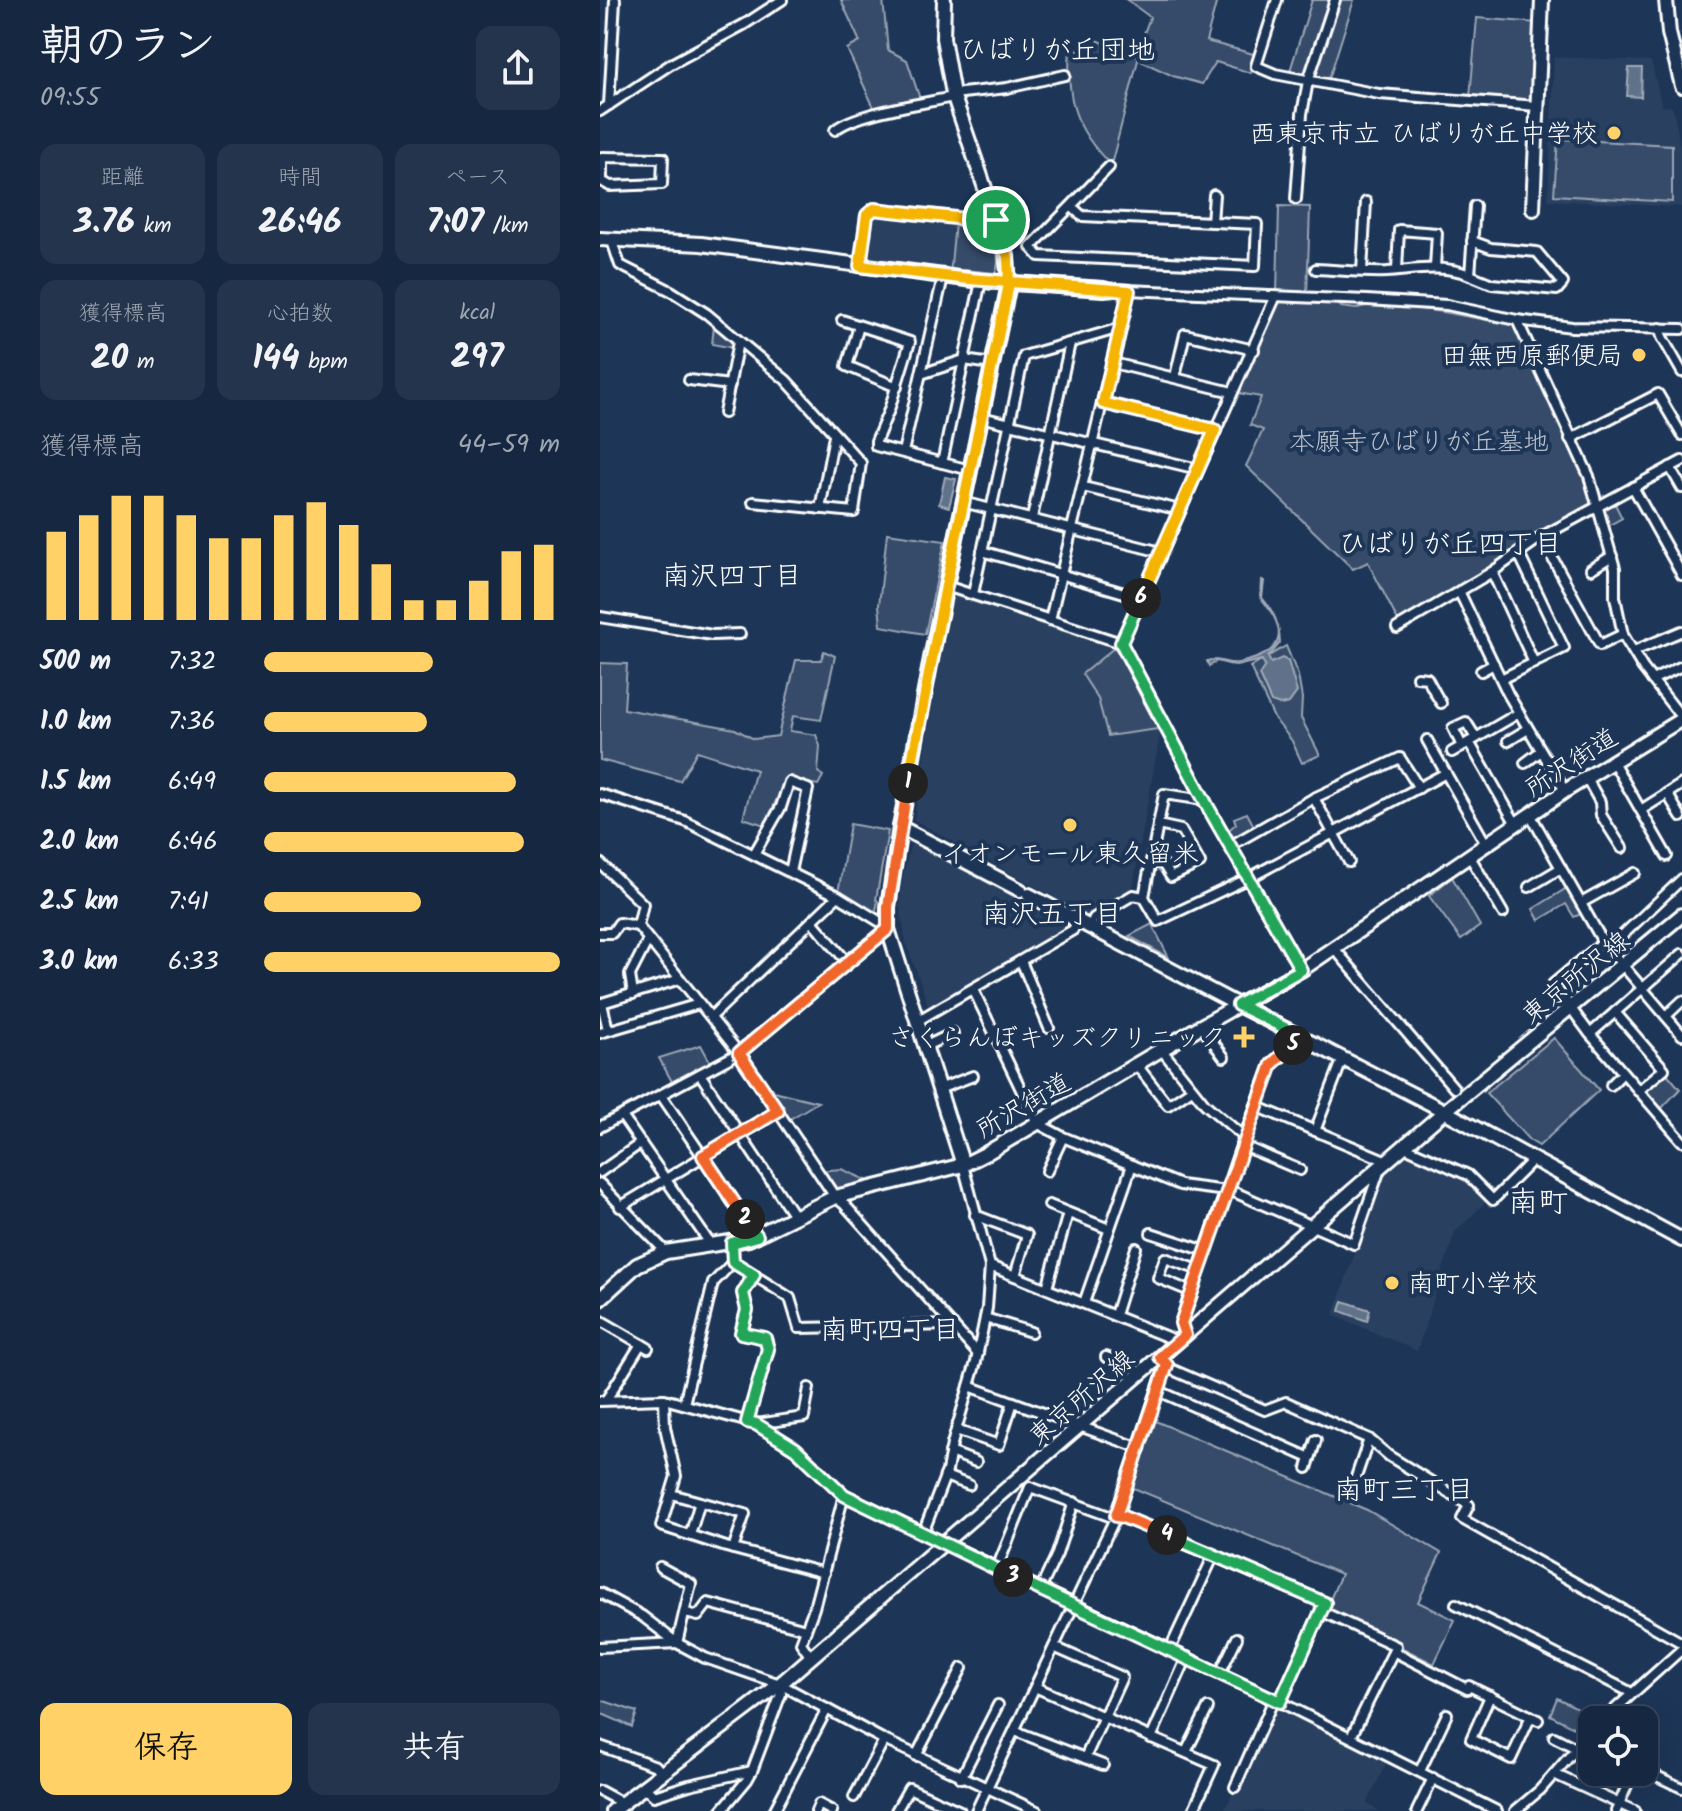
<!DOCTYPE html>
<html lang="ja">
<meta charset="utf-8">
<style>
body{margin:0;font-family:Kalam,"Klee One",sans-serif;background:#23344c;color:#f1f3f6;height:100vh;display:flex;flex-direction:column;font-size:30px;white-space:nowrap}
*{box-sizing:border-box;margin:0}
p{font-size:26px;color:#9ea6b1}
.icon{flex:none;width:44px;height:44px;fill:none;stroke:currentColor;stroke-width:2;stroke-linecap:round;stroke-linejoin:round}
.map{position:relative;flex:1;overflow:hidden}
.sheet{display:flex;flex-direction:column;background:#162841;width:600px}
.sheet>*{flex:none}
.tools{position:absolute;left:978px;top:1706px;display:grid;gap:16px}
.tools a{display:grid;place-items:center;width:80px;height:80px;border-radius:16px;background:#162841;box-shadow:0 8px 32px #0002,0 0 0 2px #35445a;font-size:40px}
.pin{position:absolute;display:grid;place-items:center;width:68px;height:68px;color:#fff;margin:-34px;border:4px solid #fff;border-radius:50%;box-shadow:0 2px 8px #0007}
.km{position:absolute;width:40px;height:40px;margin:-20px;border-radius:50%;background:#222;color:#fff;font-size:22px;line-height:40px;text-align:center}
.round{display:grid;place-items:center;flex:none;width:84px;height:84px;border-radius:16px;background:#23344c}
.headline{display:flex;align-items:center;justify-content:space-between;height:136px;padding:0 40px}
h1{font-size:44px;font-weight:700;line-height:60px}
.stats{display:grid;grid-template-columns:repeat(3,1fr);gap:12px;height:136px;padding:8px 40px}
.stats div{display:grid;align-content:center;border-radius:16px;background:#23344c;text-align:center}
.stats b{font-size:34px;font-weight:700}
.stats small{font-size:22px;font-weight:400}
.stats p{font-size:22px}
.chart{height:224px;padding:16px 40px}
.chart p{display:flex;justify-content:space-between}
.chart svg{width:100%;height:144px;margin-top:8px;stroke:#ffd166;stroke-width:6}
.action{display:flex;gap:16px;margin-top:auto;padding:16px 40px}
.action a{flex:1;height:92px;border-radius:16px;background:#ffd166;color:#111;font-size:32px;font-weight:700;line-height:92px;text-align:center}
.action a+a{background:#23344c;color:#f1f3f6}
ul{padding:0 40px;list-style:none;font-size:26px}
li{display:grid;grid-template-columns:128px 96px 1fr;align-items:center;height:60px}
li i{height:20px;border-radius:10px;background:#ffd166}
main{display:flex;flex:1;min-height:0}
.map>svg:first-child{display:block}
</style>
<main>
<section class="sheet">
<div class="headline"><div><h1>朝のラン</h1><p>09:55</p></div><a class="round"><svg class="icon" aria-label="share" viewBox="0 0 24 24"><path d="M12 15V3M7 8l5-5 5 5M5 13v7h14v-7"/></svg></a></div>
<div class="stats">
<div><p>距離</p><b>3.76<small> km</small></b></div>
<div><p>時間</p><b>26:46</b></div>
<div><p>ペース</p><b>7:07<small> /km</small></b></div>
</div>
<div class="stats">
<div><p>獲得標高</p><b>20<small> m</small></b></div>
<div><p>心拍数</p><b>144<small> bpm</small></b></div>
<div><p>kcal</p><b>297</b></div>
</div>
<div class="chart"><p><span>獲得標高</span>44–59 m</p>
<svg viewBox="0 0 160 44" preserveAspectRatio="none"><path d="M5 44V17M15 44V12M25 44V6M35 44V6M45 44V12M55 44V19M65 44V19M75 44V12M85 44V8M95 44V15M105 44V27M115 44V38M125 44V38M135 44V32M145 44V23M155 44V21"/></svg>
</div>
<ul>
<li><b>500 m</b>7:32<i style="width:57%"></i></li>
<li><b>1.0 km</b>7:36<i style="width:55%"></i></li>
<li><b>1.5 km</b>6:49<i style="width:85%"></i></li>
<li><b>2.0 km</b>6:46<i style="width:88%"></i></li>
<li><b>2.5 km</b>7:41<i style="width:53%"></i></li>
<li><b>3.0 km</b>6:33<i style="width:100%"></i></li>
</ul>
<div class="action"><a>保存</a><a>共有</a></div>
</section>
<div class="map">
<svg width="1082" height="1811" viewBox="0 0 1082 1811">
<rect width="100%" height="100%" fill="#1d3557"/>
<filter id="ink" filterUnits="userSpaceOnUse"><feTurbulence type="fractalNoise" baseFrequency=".0125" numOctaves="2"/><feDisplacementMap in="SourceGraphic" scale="16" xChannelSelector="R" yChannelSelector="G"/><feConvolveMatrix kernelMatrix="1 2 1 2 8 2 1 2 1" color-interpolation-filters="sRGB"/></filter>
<g filter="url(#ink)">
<g fill="#2a4161">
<polygon points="954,57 1051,61 1062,106 1072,107 1074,111 1082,159 1082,207 948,200"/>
<polygon points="275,214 354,223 349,275 264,266 271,217"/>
<polygon points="349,591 516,646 561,728 532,892 491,917 314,820"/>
<polygon points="315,843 471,927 330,1010 306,942 300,908 301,886 310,846"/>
<polygon points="809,1154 871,1179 889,1199 855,1232 817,1351 734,1315 778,1181"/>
<polygon points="676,1705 788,1759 767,1804 780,1811 624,1811"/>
</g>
<g fill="#364b69" stroke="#9aa5b4" stroke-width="2">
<polygon points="241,0 283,0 288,50 307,60 321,102 276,112 247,49 260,42"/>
<polygon points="527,0 617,0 606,41 657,55 651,73 616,62 602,84 573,76 541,61 543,55 539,47 550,17"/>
<polygon points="712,0 754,0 728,82 689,74"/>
<polygon points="877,18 937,23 931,102 870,97"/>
<path d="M494 39 539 56 511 165C474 129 466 98 470 48L488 54Z"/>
<polygon points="958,139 1072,145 1072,202 954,195"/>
<polygon points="679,206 710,207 707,296 677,295"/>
<path d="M355 223 388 228C395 240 402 261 395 273L365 270 350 275Z"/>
<path d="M675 298 738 302 741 307 756 309C779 297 883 320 913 325L921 337 981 463 995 506 799 623 768 562 753 569 646 466 663 430 650 425 661 397 632 392Z"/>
<polygon points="114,326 135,344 134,348 112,344"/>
<polygon points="1013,500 1022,518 1006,527 1000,509"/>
<polygon points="287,533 345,541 325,634 281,626 279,605"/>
<polygon points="686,646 698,675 702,698 701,718 720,755 702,763 692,741 674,718 650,667"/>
<polygon points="515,647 558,729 508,736 498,699 482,674"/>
<polygon points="224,651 235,656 221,720 193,716 190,731 216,735 220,746 218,772 223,776 218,785 186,779 165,825 143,818 156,770 97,751 80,781 0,760 0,663 27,664 24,709 135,729 154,739 178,736 196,660 221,660"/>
<polygon points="647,813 655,828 631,842 626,832 636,824 634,818"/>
<polygon points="250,824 288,831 276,900 278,901 276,910 272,912 238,893"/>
<polygon points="852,877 880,926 861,940 829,896"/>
<polygon points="967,888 981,914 974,917 966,904 939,920 933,909"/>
<polygon points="552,924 569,958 529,936"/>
<polygon points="954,1038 999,1090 939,1146 929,1140 886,1093"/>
<polygon points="101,1045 113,1067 75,1087 59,1058"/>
<polygon points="1065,1071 1080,1089 1059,1111 1042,1092"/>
<polygon points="161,1088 218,1102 185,1122"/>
<polygon points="241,1169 280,1186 235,1197 218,1171"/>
<polygon points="553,1420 767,1510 841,1553 818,1602 855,1620 834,1664 726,1609 741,1574 531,1487"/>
<polygon points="957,1698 992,1715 983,1732 950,1715"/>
<polygon points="1,1700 37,1712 32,1727 0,1713"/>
</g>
<g fill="#617289" stroke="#a0aab8" stroke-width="2">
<polygon points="1029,68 1042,68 1041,97 1027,96"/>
<polygon points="345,477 356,479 349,507 339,504"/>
<path d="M662 580 664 581 662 598C675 613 679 624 680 643L668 657 671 663 682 658 688 661 697 692 689 703 680 705 671 702 659 675 665 666 662 660 636 666 617 661 609 666 607 661C619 657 627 665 638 663 683 654 691 634 661 598Z"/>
<polygon points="743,1301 770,1310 767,1321 740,1311"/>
</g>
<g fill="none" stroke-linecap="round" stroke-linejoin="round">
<defs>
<g id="street">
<polyline points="677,0 656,66 675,74 779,94 937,106"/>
<polyline points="353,94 407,88 465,75"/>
<polyline points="9,105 15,0"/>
<polyline points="0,111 71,64 145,24 182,0"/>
<path d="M235 130C253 113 327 103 353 97"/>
<polyline points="0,180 10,186 62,184 63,158 2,157 2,180"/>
<polyline points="696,199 702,114 708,81 735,0"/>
<polyline points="471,206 482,216 657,224 655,266 439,256 431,247 509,167"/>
<polyline points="612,222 614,195"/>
<polyline points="12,241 20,265 71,291 107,314 186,380 261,463 254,512 153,502"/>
<polyline points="260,266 267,215 274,209 383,221 396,220"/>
<path d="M716 269C740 270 764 273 787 272 816 270 842 264 870 275L875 206"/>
<polyline points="797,270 799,230 837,233 835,268"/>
<polyline points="762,271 766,202"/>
<polyline points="870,275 892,284 957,290 963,283 937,252 891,248 872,241"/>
<polyline points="504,289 767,300 847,305 917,320 972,327 1082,329"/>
<polyline points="242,320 310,342 289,410 276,441 276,446 370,470"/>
<polyline points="917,320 989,476 1015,568 1015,597 1023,635 1043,668 1082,718"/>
<polyline points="259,326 247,366 297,387"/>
<polyline points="1060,328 1062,337 1082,372"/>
<polyline points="513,363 632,392"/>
<polyline points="321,374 364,360 392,364"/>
<polyline points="575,377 585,334 654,350"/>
<polyline points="89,380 130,385"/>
<polyline points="503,403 615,430"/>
<polyline points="124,413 138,342"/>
<polyline points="381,417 598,469"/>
<polyline points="970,439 1058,394 1082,435"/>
<polyline points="303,452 343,277"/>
<polyline points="342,463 381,281"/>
<polyline points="1070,467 1082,488"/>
<polyline points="483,487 580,510"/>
<polyline points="1033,487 1082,575"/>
<polyline points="363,502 561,552"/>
<polyline points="220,509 234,436"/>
<polyline points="432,518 470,343"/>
<polyline points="941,537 1000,645 1023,634"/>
<polyline points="382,551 541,598"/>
<polyline points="991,569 1012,556"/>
<polyline points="892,572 934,663"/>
<polyline points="346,586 521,643 609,809 701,970"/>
<polyline points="859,591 908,694 965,791"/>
<polyline points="373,594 424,356 520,328"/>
<polyline points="0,617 112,635 140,634"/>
<polyline points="450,620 529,291"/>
<polyline points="797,628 892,572 941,537 1082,461"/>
<polyline points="521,643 675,298"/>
<polyline points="1034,651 1082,631"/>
<polyline points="881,671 894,664"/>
<polyline points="817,677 827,678 834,691"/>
<polyline points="901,679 964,648 918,552"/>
<polyline points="1052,680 1082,666"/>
<polyline points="835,693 841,703"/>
<polyline points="827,740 886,844"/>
<polyline points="908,741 928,729"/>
<polyline points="869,742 916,824"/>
<polyline points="862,746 853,728 866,722 876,738"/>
<polyline points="852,752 919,713"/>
<polyline points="1012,760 1067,856"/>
<polyline points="925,763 941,751"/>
<polyline points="986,777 1000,802 1001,815 1022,848"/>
<polyline points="1067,793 1081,817"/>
<polyline points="0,794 85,821 238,896 282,923 287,923"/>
<polyline points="714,798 749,862"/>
<polyline points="605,800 564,794 544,897 558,921 649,878 846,773"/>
<polyline points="1041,810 1082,784"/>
<polyline points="930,814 1003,942 1082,1035"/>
<polyline points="630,846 714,798 800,758 819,788"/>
<polyline points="154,854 181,807 189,782 208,789 190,872"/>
<polyline points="869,855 903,913"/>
<polyline points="551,862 563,864 571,877 600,863 581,830 558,825"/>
<polyline points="0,863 43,904 38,926 139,1053 235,1197 244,1204 378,1354"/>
<polyline points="929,887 961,868"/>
<polyline points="981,903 1035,873"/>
<polyline points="212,921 248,963"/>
<polyline points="490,926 494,918 533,895 544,897"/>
<polyline points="0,933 12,933 19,923 38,926"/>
<polyline points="1003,942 953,984 990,1034 1082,1141"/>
<polyline points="733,947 854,1088"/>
<polyline points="1009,948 1082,879"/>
<polyline points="421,961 449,1028"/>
<polyline points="373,989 437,1123 463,1137 580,1185 634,1192 754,1244 780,1169"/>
<polyline points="33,994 30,975 48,940"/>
<polyline points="1015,1012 1064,1069 1038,1091"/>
<polyline points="1066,1016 1082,1001"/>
<polyline points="111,1017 238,896"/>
<polyline points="317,1021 473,930 478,920"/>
<polyline points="601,1026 624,1057"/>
<polyline points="8,1030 2,1003 80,979"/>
<polyline points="0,1033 99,1004"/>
<polyline points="990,1034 1082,954"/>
<polyline points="326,1046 353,1033"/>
<polyline points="561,1049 605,1104 644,1137"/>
<polyline points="536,1064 568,1105 592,1089"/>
<polyline points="100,1074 195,1217"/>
<polyline points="1011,1085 1023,1073"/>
<polyline points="339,1089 373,1076"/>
<polyline points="61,1095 157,1236"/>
<polyline points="656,1106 787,1161"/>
<polyline points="22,1116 111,1245"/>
<polyline points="0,1127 139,1053 288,929"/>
<polyline points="715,1131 743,1058"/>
<polyline points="641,1145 700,1170"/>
<polyline points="805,1147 868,1175 893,1200 934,1159"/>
<polyline points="447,1171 463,1137"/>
<polyline points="0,1172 41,1143"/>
<polyline points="0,1184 66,1252"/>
<polyline points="449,1205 509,1229"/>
<polyline points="20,1207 178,1111"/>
<polyline points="375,1215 427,1235 415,1276"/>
<polyline points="551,1233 606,1251"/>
<polyline points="132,1243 133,1262 190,1298 199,1328 353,1325"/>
<polyline points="390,1266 577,1341"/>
<polyline points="447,1288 468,1213"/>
<polyline points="592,1292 558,1278 565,1258 599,1270"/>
<polyline points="484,1303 532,1165"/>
<polyline points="515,1315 536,1248"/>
<polyline points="385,1318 431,1332"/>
<polyline points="0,1320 48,1348"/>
<polyline points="585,1335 581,1323 644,1137 672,1064 696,1043 699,1035"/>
<polyline points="506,1357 533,1367 540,1374"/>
<polyline points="566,1367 665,1410 686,1402 769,1439 789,1456 869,1505 862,1519 1082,1643"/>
<polyline points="369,1386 540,1448"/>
<polyline points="559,1391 710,1458"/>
<polyline points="64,1399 65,1427 76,1476 61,1526 126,1547 224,1573"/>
<polyline points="6,1400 41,1344"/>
<polyline points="0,1401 64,1399 156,1424 196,1449 244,1495 674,1699 897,1811"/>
<polyline points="84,1404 113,1283 133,1262"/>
<polyline points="147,1422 168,1349 165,1338 141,1333 147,1310 143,1293 154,1275"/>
<polyline points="157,1424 204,1417 209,1388"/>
<polyline points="356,1430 399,1445 413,1402"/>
<polyline points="350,1452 376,1462"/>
<polyline points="707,1468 716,1440"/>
<polyline points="345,1476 369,1485"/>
<polyline points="755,1480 769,1439"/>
<polyline points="71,1494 145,1514 133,1549"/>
<polyline points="323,1533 347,1471 352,1444 376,1362 387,1308 390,1266 363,1165"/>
<polyline points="90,1535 100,1502"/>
<polyline points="60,1567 91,1584 77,1643"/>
<polyline points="397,1568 430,1487 509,1516 523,1517 725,1603 680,1702"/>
<polyline points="440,1590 457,1554 474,1502"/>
<polyline points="0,1593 42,1616 77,1643 105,1658 180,1684 284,1740 437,1811"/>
<polyline points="856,1604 1032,1693"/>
<polyline points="721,1611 796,1646 751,1737"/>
<polyline points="86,1613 98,1616 108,1603 206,1629"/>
<polyline points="0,1647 77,1643"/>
<polyline points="454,1647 522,1677 485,1758"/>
<polyline points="570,1649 614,1555"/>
<polyline points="793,1651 867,1689 869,1686 938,1720"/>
<polyline points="210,1656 201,1643 214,1608 244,1495"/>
<polyline points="620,1673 637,1638"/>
<polyline points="435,1687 614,1765 593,1811"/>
<polyline points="890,1696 871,1739 911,1759 931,1716"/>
<polyline points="1003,1720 1082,1649"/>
<polyline points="415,1731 503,1765"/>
<polyline points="954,1737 976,1748"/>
<polyline points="551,1738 587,1657"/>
<polyline points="979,1744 992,1751"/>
<polyline points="0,1746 56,1766 62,1773"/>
<polyline points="586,1752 608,1708"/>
<polyline points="316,1756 362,1668"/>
<polyline points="1044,1770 1082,1788"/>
<polyline points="820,1771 847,1714"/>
<polyline points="954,1774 1035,1811"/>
<polyline points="361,1778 398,1705"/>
<polyline points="43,1786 54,1796 89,1785 152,1771"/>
<polyline points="635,1787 674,1699"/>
<polyline points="988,1789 996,1772"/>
<polyline points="0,1791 22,1803"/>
<polyline points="254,1797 284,1740"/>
<polyline points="121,1811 147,1780 152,1771 181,1694 180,1684"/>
<polyline points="174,1811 227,1709"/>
<polyline points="216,1811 219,1804 232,1811"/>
<polyline points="296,1811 309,1788 360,1811"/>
<polyline points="376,1811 516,1516 566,1364"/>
<polyline points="817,1811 833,1778"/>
<polyline points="915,1811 940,1790 992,1731"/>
<polyline points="1016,1811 1033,1772"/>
</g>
<g id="secondary">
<polyline points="344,0 343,38 353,94 406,250 409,284 331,658 300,827 288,907 288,929 363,1165"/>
<polyline points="1066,0 1069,33 1082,86"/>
<polyline points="933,209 942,0"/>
<polyline points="0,239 101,244 381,281 504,289"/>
<polyline points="300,827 420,890"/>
<polyline points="429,895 638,1005"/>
</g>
<g id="primary">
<polyline points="638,1005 831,1104 1082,1240"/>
<polyline points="0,1299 37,1265 66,1252 149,1239 235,1197 363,1165 385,1154 601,1026 701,970 965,791 1082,719"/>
<polyline points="12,1811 180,1684 845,1111 1082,915"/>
</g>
</defs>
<use href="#street" stroke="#fff" stroke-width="14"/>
<use href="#secondary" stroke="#fff" stroke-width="18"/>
<use href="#primary" stroke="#fff" stroke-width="18"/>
<use href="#street" stroke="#1d3557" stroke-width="8"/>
<use href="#secondary" stroke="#1d3557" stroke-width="12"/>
<use href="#primary" stroke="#1d3557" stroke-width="12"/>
</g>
</g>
<g fill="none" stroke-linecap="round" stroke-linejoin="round" filter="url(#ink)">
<defs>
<polyline id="split-1" points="308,783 346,586 409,284 408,257 396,220"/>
<polyline id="split-2" points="145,1219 103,1156 178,1111 139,1053 288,929 288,907 308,783"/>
<polyline id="split-3" points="145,1219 157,1236 132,1243 133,1262 154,1275 143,1293 147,1310 141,1333 165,1338 168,1349 147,1422 156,1424 196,1449 244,1495 413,1577"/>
<polyline id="split-4" points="413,1577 680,1702 725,1603 567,1535"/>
<polyline id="split-5" points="567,1535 523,1517 516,1516 567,1365 560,1357 585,1335 581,1323 672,1064 693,1045"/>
<polyline id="split-6" points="541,598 521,643 609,809 701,970 638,1005 699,1035 693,1045"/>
<polyline id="split-7" points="369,279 529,291 503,403 615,430 541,598"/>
<polyline id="split-8" points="369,279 260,266 267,215 274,209 383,221 396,220"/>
</defs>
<use href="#split-1" stroke="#fff" stroke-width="16"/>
<use href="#split-2" stroke="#fff" stroke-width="16"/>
<use href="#split-3" stroke="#fff" stroke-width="16"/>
<use href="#split-4" stroke="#fff" stroke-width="16"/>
<use href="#split-5" stroke="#fff" stroke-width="16"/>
<use href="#split-6" stroke="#fff" stroke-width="16"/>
<use href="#split-7" stroke="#fff" stroke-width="16"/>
<use href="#split-8" stroke="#fff" stroke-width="16"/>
<use href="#split-1" stroke="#f5b400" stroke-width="10"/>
<use href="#split-2" stroke="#f0652b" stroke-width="10"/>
<use href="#split-3" stroke="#22a559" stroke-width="10"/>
<use href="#split-4" stroke="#22a559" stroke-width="10"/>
<use href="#split-5" stroke="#f0652b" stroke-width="10"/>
<use href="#split-6" stroke="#22a559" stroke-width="10"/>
<use href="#split-7" stroke="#f5b400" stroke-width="10"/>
<use href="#split-8" stroke="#f5b400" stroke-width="10"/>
</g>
<g fill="#ffd166" stroke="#1d3557" stroke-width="3">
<circle cx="1014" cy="133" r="8"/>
<circle cx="1039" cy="355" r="8"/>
<circle cx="470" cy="825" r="8"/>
<path d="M640 1025h8v8h8v8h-8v8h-8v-8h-8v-8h8z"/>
<circle cx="792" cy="1283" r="8"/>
</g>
<g text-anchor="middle" stroke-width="8" stroke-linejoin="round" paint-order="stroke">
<g font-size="26" fill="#fff" stroke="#1d3557" text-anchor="end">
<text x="998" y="142">西東京市立 ひばりが丘中学校</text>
<text x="1023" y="364">田無西原郵便局</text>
<text x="470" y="862" text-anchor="middle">イオンモール東久留米</text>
<text x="626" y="1046">さくらんぼキッズクリニック</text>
<text x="808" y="1292" text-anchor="start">南町小学校</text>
</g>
<g font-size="26" fill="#b9c0ca" stroke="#1d3557">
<text x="819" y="450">本願寺ひばりが丘墓地</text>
</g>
<g font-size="26" fill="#fff" stroke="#1d3557">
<text transform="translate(971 762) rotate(-33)" y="9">所沢街道</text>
<text transform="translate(975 977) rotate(-39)" y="9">東京所沢線</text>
<text transform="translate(423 1105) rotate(-30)" y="9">所沢街道</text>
<text transform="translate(481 1397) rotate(-41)" y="9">東京所沢線</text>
</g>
<g font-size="28" fill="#fff" stroke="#1d3557">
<text x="457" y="59">ひばりが丘団地</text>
<text x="850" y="553">ひばりが丘四丁目</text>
<text x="132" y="585">南沢四丁目</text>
<text x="452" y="923">南沢五丁目</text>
<text x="290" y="1339">南町四丁目</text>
<text x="804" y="1499">南町三丁目</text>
</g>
<g font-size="30" fill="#fff" stroke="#1d3557">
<text x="938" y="1212">南町</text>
</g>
</g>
</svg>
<div class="tools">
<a><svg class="icon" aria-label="locate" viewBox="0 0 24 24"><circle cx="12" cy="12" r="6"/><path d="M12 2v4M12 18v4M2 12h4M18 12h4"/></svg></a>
</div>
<div class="pin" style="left:396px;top:220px;background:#1e9e55"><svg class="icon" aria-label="arrive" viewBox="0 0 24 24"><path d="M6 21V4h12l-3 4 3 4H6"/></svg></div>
<b class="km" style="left:308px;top:783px">1</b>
<b class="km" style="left:145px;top:1219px">2</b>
<b class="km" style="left:413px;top:1577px">3</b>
<b class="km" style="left:567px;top:1535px">4</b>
<b class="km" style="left:693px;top:1045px">5</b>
<b class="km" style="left:541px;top:598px">6</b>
</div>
</main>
